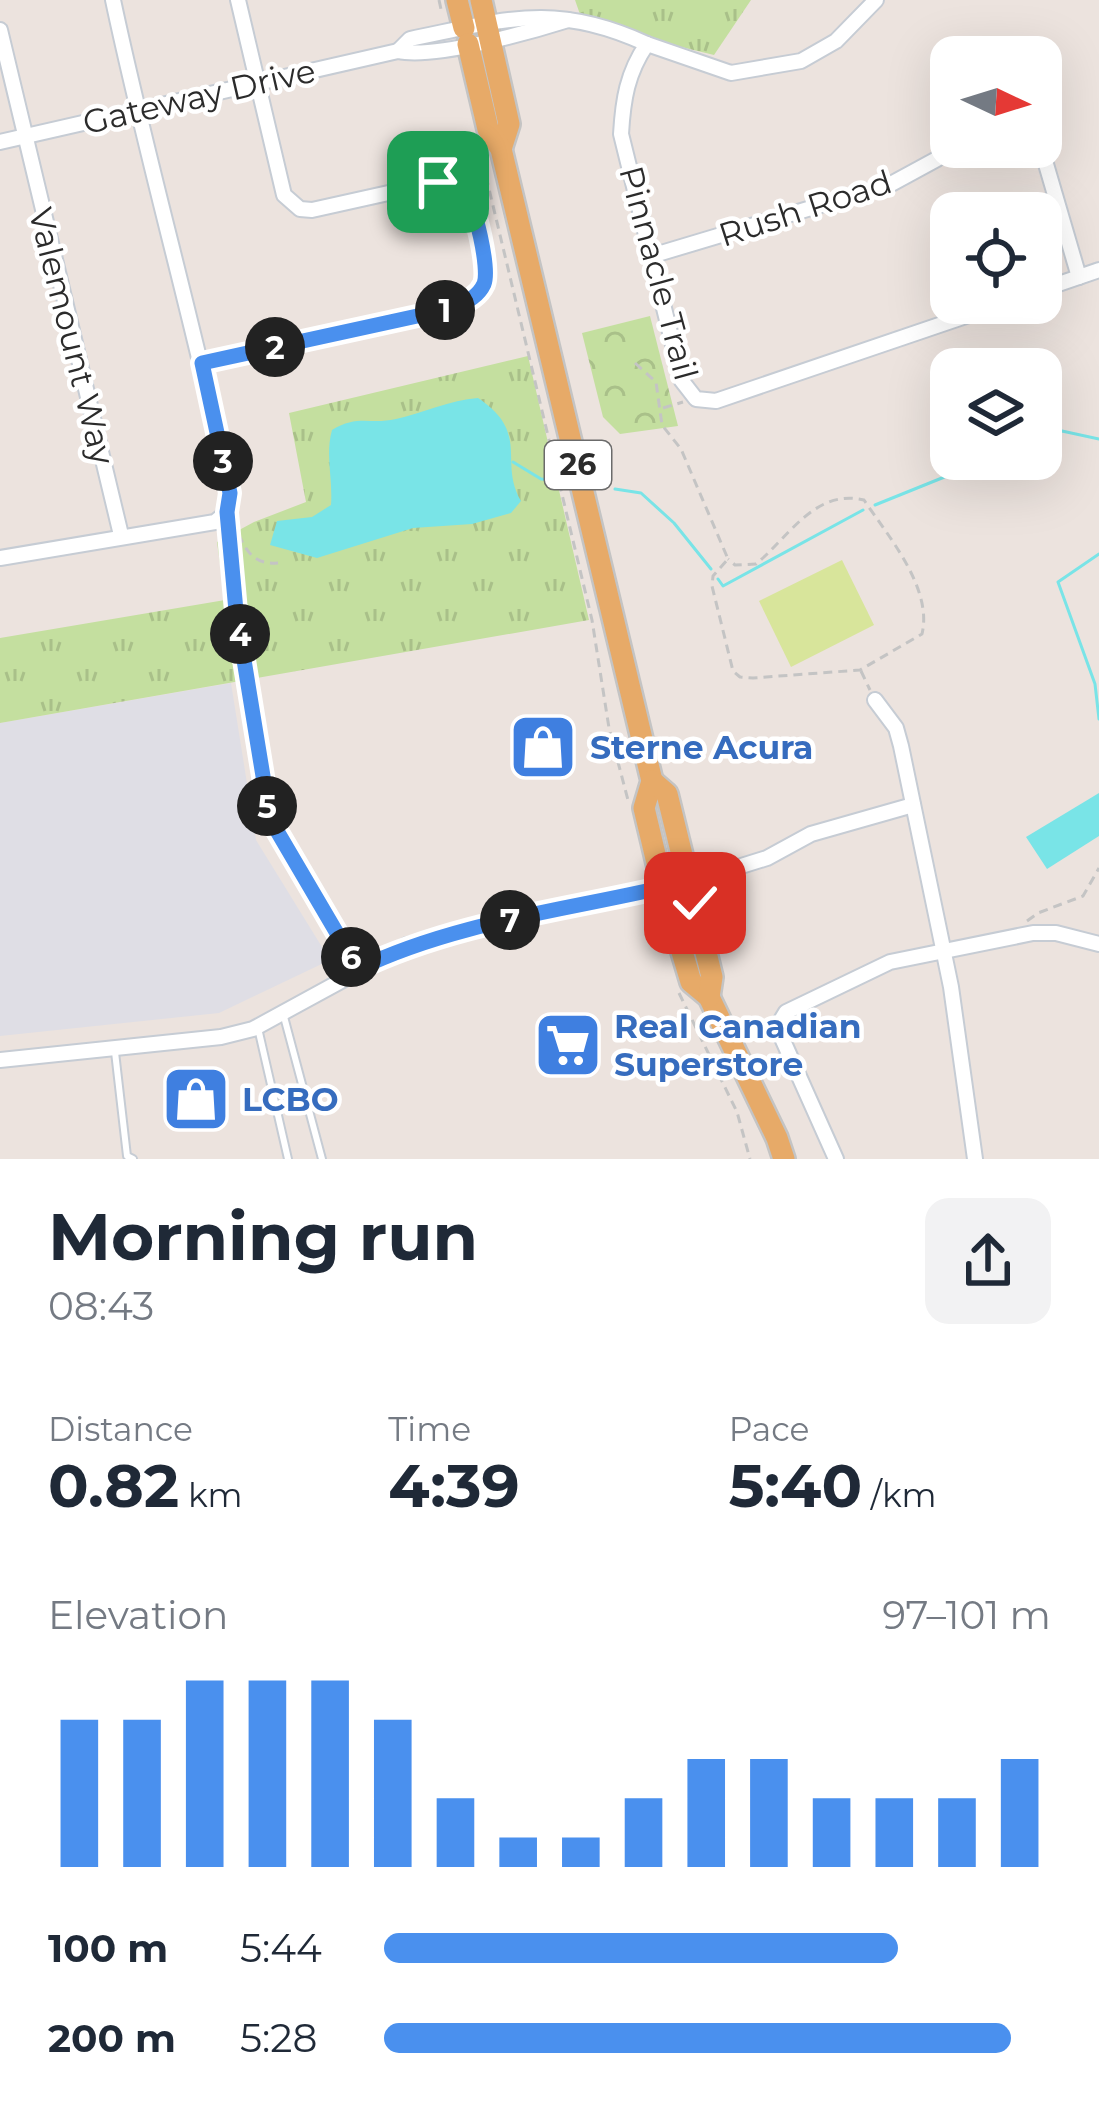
<!DOCTYPE html>
<meta charset="utf-8">
<style>
body{margin:0;font-family:Montserrat,sans-serif;background:#f2f2f3;color:#1f2937;height:100vh;display:flex;flex-direction:column;font-size:45px;white-space:nowrap}
*{box-sizing:border-box;margin:0}
p{font-size:39px;color:#747a83}
.icon{flex:none;width:66px;height:66px;fill:none;stroke:currentColor;stroke-width:2;stroke-linecap:round;stroke-linejoin:round}
.map{position:relative;height:1159px;overflow:hidden}
.details{display:flex;flex-direction:column;background:#fff;flex:1}
.details>*{flex:none}
.needle{width:78px;rotate:94deg}
.buttons{position:absolute;left:930px;top:36px;display:grid;gap:24px}
.buttons a{display:grid;place-items:center;width:132px;height:132px;border-radius:24px;background:#fff;box-shadow:0 12px 48px #0002;font-size:60px}
.pin{position:absolute;display:grid;place-items:center;width:102px;height:102px;color:#fff;margin:-51px;border-radius:24px;box-shadow:0 6px 18px #0006}
.km{position:absolute;width:60px;height:60px;margin:-30px;border-radius:50%;background:#222;color:#fff;font-size:33px;line-height:60px;text-align:center}
.round{display:grid;place-items:center;flex:none;width:126px;height:126px;border-radius:24px;background:#f2f2f3}
.overview{display:flex;align-items:center;justify-content:space-between;height:204px;padding:0 48px}
h1{font-size:66px;font-weight:700;line-height:90px}
.stats{display:grid;grid-template-columns:repeat(3,1fr);gap:18px;height:204px;padding:12px 48px}
.stats div{display:grid;align-content:center}
.stats b{font-size:60px;font-weight:700}
.stats small{font-size:33px;font-weight:400}
.stats p{font-size:33px}
.chart{height:336px;padding:24px 48px}
.chart p{display:flex;justify-content:space-between}
.chart svg{width:100%;height:216px;margin-top:12px;stroke:#4a90ee;stroke-width:6}
ul{padding:0 48px;list-style:none;font-size:39px}
li{display:grid;grid-template-columns:192px 144px 1fr;align-items:center;height:90px}
li i{height:30px;border-radius:15px;background:#4a90ee}
.map>svg:first-child{display:block}
</style>
<div class="map">
<svg width="1099" height="1159" viewBox="0 0 1099 1159">
<defs>
<pattern id="grass-tufts" width="24" height="20" patternUnits="userSpaceOnUse" patternTransform="scale(3)"><rect width="24" height="20" fill="#c4df9f"/><path d="M3 7l-1-3M5 7V3M7 7l1-3M15 17l-1-3M17 17v-4M19 17l1-3" fill="none" stroke="#a9c089"/></pattern>
<pattern id="park-crowns" width="20" height="18" patternUnits="userSpaceOnUse" patternTransform="scale(3)"><rect width="20" height="18" fill="#c4df9f"/><path d="M2 6a3 3 0 1 1 6 0M12 15a3 3 0 1 1 6 0" fill="none" stroke="#a9c089"/></pattern>
</defs>
<rect width="100%" height="100%" fill="#ece3de"/>
<polygon fill="#dfdee5" points="231,683 256,840 330,960 219,1013 0,1036 0,723"/>
<g fill="url(#grass-tufts)">
<polygon points="575,0 751,0 714,55 583,23"/>
<polygon points="528,356 589,620 0,723 0,638 225,600 217,542 254,522 306,502 289,413"/>
</g>
<polygon fill="url(#park-crowns)" points="650,316 678,426 620,434 603,417 582,333"/>
<polygon fill="#d8e59b" points="842,560 874,625 791,667 759,601"/>
<g fill="#79e4e7">
<path d="M478 398C531 433 498 462 521 501L511 513 472 524 413 528 317 558 270 545 277 521 312 517 331 505C333 477 325 456 332 430 358 414 370 425 396 419 423 413 450 400 478 398Z"/>
<polygon points="1099,793 1099,836 1047,869 1026,837"/>
</g>
<g fill="none" stroke-linecap="round" stroke-linejoin="round">
<g stroke="#79e4e7" stroke-width="3">
<polyline points="1041,439 1062,431 1099,439"/>
<polyline points="513,462 541,479 552,480"/>
<polyline points="615,489 641,493 674,523 711,569"/>
<polyline points="875,505 989,459"/>
<polyline points="1099,554 1058,582 1095,684 1099,719"/>
<polyline points="718,579 723,586 863,510"/>
</g>
<defs>
<g id="lane">
<polyline points="283,1013 322,1159"/>
<polyline points="258,1028 288,1159"/>
<polyline points="115,1052 127,1156 133,1159"/>
</g>
<g id="street">
<path d="M876 0 836 41 801 61 731 73 647 44C627 73 623 100 621 134L682 381 696 399 716 401 1004 303"/>
<polyline points="0,30 121,535"/>
<path d="M398 51 410 39C504 20 554 1 647 44"/>
<path d="M0 142 398 51C435 59 530 32 568 20"/>
<polyline points="1041,147 1079,277"/>
<polyline points="651,256 891,184 937,159 951,146"/>
<polyline points="1041,290 1099,270"/>
<path d="M202 363 455 308C506 280 481 242 468 196L459 187 438 182 312 210 300 209 284 195 238 0"/>
<path d="M0 558 215 522 227 512 230 493C195 327 148 165 113 0"/>
<polyline points="875,700 896,728 901,746 951,987 975,1159"/>
<polyline points="250,704 270,819 358,969"/>
<polyline points="0,1060 221,1037 253,1029 407,945 690,882 767,858 811,834 913,805"/>
<polyline points="836,1159 781,1036 780,1022 786,1012 890,962 1033,933 1056,933 1099,944"/>
</g>
<g id="primary">
<polyline points="457,0 464,28"/>
<polyline points="481,0 509,124 501,149"/>
<polyline points="468,44 488,129 501,149 652,781 644,808 663,888 691,982 709,997 777,1138 784,1159"/>
<polyline points="652,781 667,794 712,977 709,997"/>
</g>
</defs>
<use href="#lane" stroke="#c6ccd4" stroke-width="10"/>
<use href="#street" stroke="#c6ccd4" stroke-width="18"/>
<use href="#primary" stroke="#c4c4c4" stroke-width="26"/>
<g stroke="#c4c4c4" stroke-width="3" stroke-dasharray="9 6" stroke-linecap="butt">
<polyline points="439,0 442,14"/>
<polyline points="479,147 592,620 609,728 629,804"/>
<path d="M635 363 656 382 662 425 681 449 728 559 713 576 712 586 733 671 740 677 753 678 860 670 922 634C933 588 888 536 864 500 815 488 788 538 756 564L735 565 728 559"/>
<polyline points="663,408 683,402"/>
<path d="M232 521C244 544 248 565 278 563"/>
<polyline points="229,529 236,611 250,692"/>
<polyline points="861,671 870,690"/>
<polyline points="1027,921 1038,913 1083,896 1099,868"/>
<polyline points="679,993 737,1112 750,1159"/>
</g>
<use href="#lane" stroke="#fff" stroke-width="6"/>
<use href="#street" stroke="#fff" stroke-width="14"/>
<use href="#primary" stroke="#e7aa68" stroke-width="21"/>
</g>
<g fill="none" stroke-linecap="round" stroke-linejoin="round">
<defs>
<path id="route" d="M438 182C449 183 457 184 465 192 475 204 490 269 484 284 478 297 466 302 454 308L202 363 230 493 227 512 236 611 270 819 358 969C462 919 579 909 690 881L695 903"/>
</defs>
<use href="#route" stroke="#fff" stroke-width="24"/>
<use href="#route" stroke="#4a90ee" stroke-width="15"/>
</g>
<defs>
<symbol id="shop-square" viewBox="-11 -11 22 22"><rect x="-9" y="-9" width="18" height="18" rx="4" fill="#3f7fe0" stroke="#fff"/><path d="M-5-2.5h2.3a2.7 3.5 0 0 1 5.4 0H5L5.5 6h-11ZM-1.5-2.5h3a1.5 2.3 0 0 0-3 0Z" fill="#fff"/></symbol>
<symbol id="supermarket-square" viewBox="-11 -11 22 22"><rect x="-9" y="-9" width="18" height="18" rx="4" fill="#3f7fe0" stroke="#fff"/><path d="M-6-5.5h2.5l.6 2H6L4.5 2H-2.5L-4.4-4H-6ZM-1.5 3.2a1.3 1.3 0 1 0 .1 0ZM3 3.2a1.3 1.3 0 1 0 .1 0Z" fill="#fff"/></symbol>
</defs>
<g fill-rule="evenodd">
<use href="#shop-square" x="505" y="709" width="76" height="76"/>
<use href="#supermarket-square" x="530" y="1007" width="76" height="76"/>
<use href="#shop-square" x="158" y="1061" width="76" height="76"/>
</g>
<g text-anchor="middle" stroke-width="9" stroke-linejoin="round" paint-order="stroke">
<rect fill="#fff" stroke="#6b6b6b" stroke-width="3" x="545" y="441" width="66" height="48" rx="9"/>
<g font-size="30" font-weight="bold" fill="#2b2b2b">
<text x="578" y="475">26</text>
</g>
<g font-size="33" fill="#2b2b2b" stroke="#fff">
<text transform="translate(199 96) rotate(-13)" y="12">Gateway Drive</text>
<text transform="translate(805 208) rotate(-18)" y="12">Rush Road</text>
<text transform="translate(659 273) rotate(75)" y="12">Pinnacle Trail</text>
<text transform="translate(72 336) rotate(76)" y="12">Valemount Way</text>
</g>
<g font-size="33" font-weight="bold" fill="#366cbe" stroke="#fff" text-anchor="start">
<text x="590" y="759">Sterne Acura</text>
<text x="614" y="1038">Real Canadian<tspan x="614" dy="38">Superstore</tspan></text>
<text x="242" y="1111">LCBO</text>
</g>
</g>
</svg>
<div class="buttons">
<a><svg class="needle" viewBox="-14 -14 28 28"><path d="M0-13l5 13h-10z" fill="#e53935"/><path d="M0 13l5-13h-10z" fill="#747a83"/></svg></a>
<a><svg class="icon" aria-label="locate" viewBox="0 0 24 24"><circle cx="12" cy="12" r="6"/><path d="M12 2v4M12 18v4M2 12h4M18 12h4"/></svg></a>
<a><svg class="icon" aria-label="layers" viewBox="0 0 24 24"><path d="M12 4l9 5-9 5-9-5zM3 14l9 5 9-5"/></svg></a>
</div>
<div class="pin" style="left:438px;top:182px;background:#1e9e55"><svg class="icon" aria-label="arrive" viewBox="0 0 24 24"><path d="M6 21V4h12l-3 4 3 4H6"/></svg></div>
<div class="pin" style="left:695px;top:903px;background:#d93025"><svg class="icon" aria-label="check" viewBox="0 0 24 24"><path d="M5 12l5 5 9-10"/></svg></div>
<b class="km" style="left:445px;top:310px">1</b>
<b class="km" style="left:275px;top:347px">2</b>
<b class="km" style="left:223px;top:461px">3</b>
<b class="km" style="left:240px;top:634px">4</b>
<b class="km" style="left:267px;top:806px">5</b>
<b class="km" style="left:351px;top:957px">6</b>
<b class="km" style="left:510px;top:920px">7</b>
</div>
<section class="details">
<div class="overview"><div><h1>Morning run</h1><p>08:43</p></div><a class="round"><svg class="icon" aria-label="share" viewBox="0 0 24 24"><path d="M12 15V3M7 8l5-5 5 5M5 13v7h14v-7"/></svg></a></div>
<div class="stats">
<div><p>Distance</p><b>0.82<small> km</small></b></div>
<div><p>Time</p><b>4:39</b></div>
<div><p>Pace</p><b>5:40<small> /km</small></b></div>
</div>
<div class="chart"><p><span>Elevation</span>97–101 m</p>
<svg viewBox="0 0 160 44" preserveAspectRatio="none"><path d="M5 44V14M15 44V14M25 44V6M35 44V6M45 44V6M55 44V14M65 44V30M75 44V38M85 44V38M95 44V30M105 44V22M115 44V22M125 44V30M135 44V30M145 44V30M155 44V22"/></svg>
</div>
<ul>
<li><b>100 m</b>5:44<i style="width:77%"></i></li>
<li><b>200 m</b>5:28<i style="width:94%"></i></li>
</ul>
</section>
